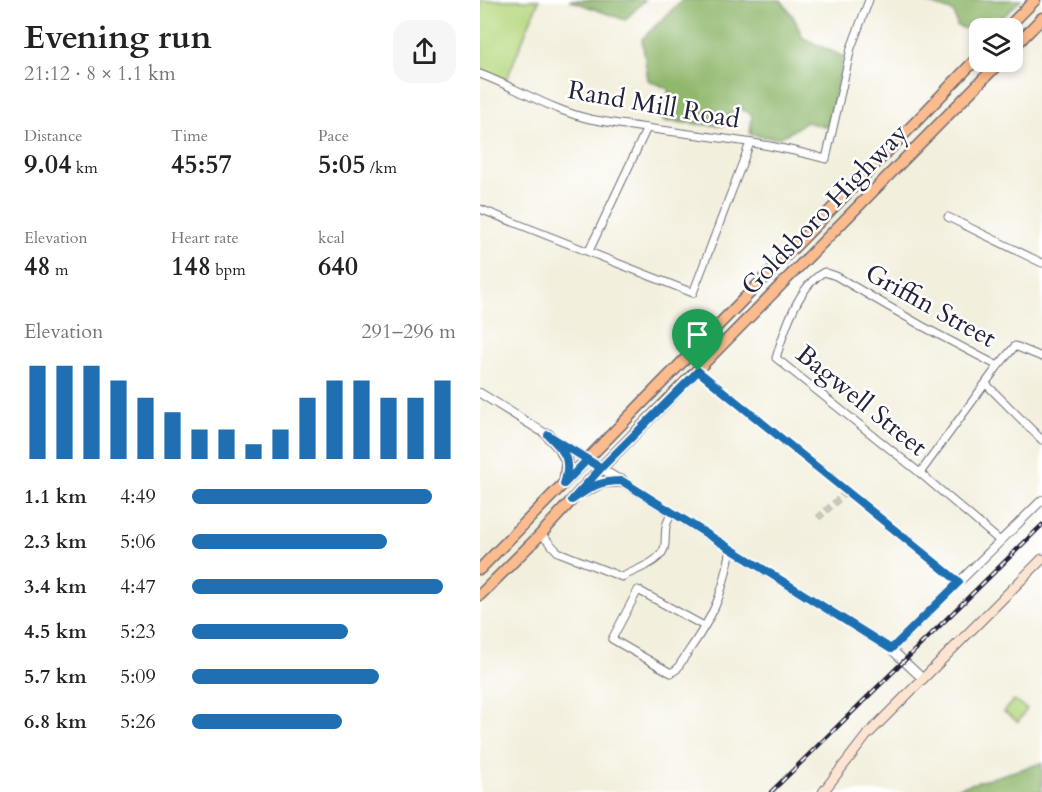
<!DOCTYPE html>
<meta charset="utf-8">
<style>
body{margin:0;font-family:Cardo,serif;background:#f6f6f6;color:#222;height:100vh;display:flex;flex-direction:column;font-size:22px;white-space:nowrap}
*{box-sizing:border-box;margin:0}
p{font-size:20px;color:#767676}
.icon{flex:none;width:33px;height:33px;fill:none;stroke:currentColor;stroke-width:2;stroke-linecap:round;stroke-linejoin:round}
.map{position:relative;flex:1;overflow:hidden}
.sheet{display:flex;flex-direction:column;background:#fff;width:480px}
.sheet>*{flex:none}
.controls{position:absolute;left:489px;top:18px;display:grid;gap:12px}
.controls a{display:grid;place-items:center;width:54px;height:54px;border-radius:12px;background:#fff;box-shadow:0 3px 9px #0003;font-size:30px}
.pin{position:absolute;display:grid;place-items:center;width:51px;height:51px;color:#fff;margin:-62px -26px;border-radius:50% 50% 50% 0;rotate:-45deg;box-shadow:0 0 6px #0007}
.pin .icon{rotate:45deg}
.round{display:grid;place-items:center;flex:none;width:63px;height:63px;border-radius:18px;background:#f6f6f6}
.summary{display:flex;align-items:center;justify-content:space-between;height:102px;padding:0 24px}
h1{font-size:33px;font-weight:700;line-height:45px}
.metrics{display:grid;grid-template-columns:repeat(3,1fr);gap:9px;height:102px;padding:6px 24px}
.metrics div{display:grid;align-content:center}
.metrics b{font-size:26px;font-weight:700}
.metrics small{font-size:16px;font-weight:400}
.metrics p{font-size:16px}
.chart{height:168px;padding:12px 24px}
.chart p{display:flex;justify-content:space-between}
.chart svg{width:100%;height:108px;margin-top:6px;stroke:#1f6fb2;stroke-width:6}
ul{padding:0 24px;list-style:none;font-size:20px}
li{display:grid;grid-template-columns:96px 72px 1fr;align-items:center;height:45px}
li i{height:15px;border-radius:8px;background:#1f6fb2}
main{display:flex;flex:1;min-height:0}
.map>svg:first-child{display:block}
</style>
<main>
<section class="sheet">
<div class="summary"><div><h1>Evening run</h1><p>21:12 · 8 × 1.1 km</p></div><a class="round"><svg class="icon" aria-label="share" viewBox="0 0 24 24"><path d="M12 15V3M7 8l5-5 5 5M5 13v7h14v-7"/></svg></a></div>
<div class="metrics">
<div><p>Distance</p><b>9.04<small> km</small></b></div>
<div><p>Time</p><b>45:57</b></div>
<div><p>Pace</p><b>5:05<small> /km</small></b></div>
</div>
<div class="metrics">
<div><p>Elevation</p><b>48<small> m</small></b></div>
<div><p>Heart rate</p><b>148<small> bpm</small></b></div>
<div><p>kcal</p><b>640</b></div>
</div>
<div class="chart"><p><span>Elevation</span>291–296 m</p>
<svg viewBox="0 0 160 44" preserveAspectRatio="none"><path d="M5 44V6M15 44V6M25 44V6M35 44V12M45 44V19M55 44V25M65 44V32M75 44V32M85 44V38M95 44V32M105 44V19M115 44V12M125 44V12M135 44V19M145 44V19M155 44V12"/></svg>
</div>
<ul>
<li><b>1.1 km</b>4:49<i style="width:91%"></i></li>
<li><b>2.3 km</b>5:06<i style="width:74%"></i></li>
<li><b>3.4 km</b>4:47<i style="width:95%"></i></li>
<li><b>4.5 km</b>5:23<i style="width:59%"></i></li>
<li><b>5.7 km</b>5:09<i style="width:71%"></i></li>
<li><b>6.8 km</b>5:26<i style="width:57%"></i></li>
</ul>
</section>
<div class="map">
<svg width="562" height="792" viewBox="0 0 562 792">
<rect width="100%" height="100%" fill="#fff"/>
<filter id="ink" filterUnits="userSpaceOnUse"><feTurbulence type="fractalNoise" baseFrequency=".0167" numOctaves="2"/><feDisplacementMap in="SourceGraphic" scale="12" xChannelSelector="R" yChannelSelector="G"/><feConvolveMatrix kernelMatrix="1 2 1 2 8 2 1 2 1" color-interpolation-filters="sRGB"/></filter>
<filter id="wash" filterUnits="userSpaceOnUse"><feTurbulence type="fractalNoise" baseFrequency=".008" numOctaves="4" result="noise"/><feDisplacementMap in="SourceGraphic" scale="24" xChannelSelector="R" yChannelSelector="G"/><feGaussianBlur stdDeviation="1.35" result="paint"/><feColorMatrix in="noise" values="0 0 0 0 0 0 0 0 0 0 0 0 0 0 0 0 0 1.4 0 .05"/><feComposite in="paint" operator="in"/></filter>
<g filter="url(#wash)">
<rect width="100%" height="100%" fill="#f3efdd"/>
<g fill="#b6d77e" stroke="#6c7c5c" stroke-width="1.5">
<polygon points="0,0 59,0 26,81 0,70"/>
<polygon points="533,700 547,709 538,722 524,712"/>
</g>
<g fill="#90b86d" stroke="#596d54" stroke-width="1.5">
<polygon points="89,0 165,0 145,20"/>
<path d="M202 0H301L314 18 323 38 364 57 348 127 325 122C301 139 300 141 270 134L272 114 258 108 248 116 243 126 183 121 189 89 168 80 162 39Z"/>
<polygon points="439,0 541,0 511,28 500,28 499,33 477,26 474,12"/>
<polygon points="562,763 562,792 468,792 471,790"/>
</g>
</g>
<g filter="url(#ink)">
<g fill="none" stroke-linecap="round" stroke-linejoin="round">
<polyline stroke="#c9c6bd" stroke-width="7" stroke-dasharray="7 3.5" stroke-linecap="butt" points="338,518 362,496 366,488"/>
<defs>
<g id="minor">
<path d="M0 74C37 88 71 110 110 119 188 134 269 137 346 159L371 48 389 0"/>
<polyline points="0,209 213,293 270,143"/>
<polyline points="468,217 562,263"/>
<polyline points="109,251 167,128"/>
<path d="M518 366 442 326 356 276 344 272C318 286 304 331 296 358L440 473 520 541"/>
<polyline points="218,371 479,582"/>
<polyline points="506,384 562,440"/>
<polyline points="440,473 518,366 535,346 562,357"/>
<path d="M61 534 78 552 142 577C156 569 184 562 185 544 186 527 184 528 192 512"/>
<path d="M224 626 158 590 132 639 191 673 197 669C210 648 227 627 236 604 244 587 247 568 251 549"/>
</g>
<g id="tertiary">
<polyline points="0,393 411,649 442,678"/>
<polyline points="411,649 562,500"/>
</g>
<polyline id="secondary" points="343,792 387,735 562,559"/>
<g id="primary">
<polyline points="527,28 555,0"/>
<polyline points="532,49 562,18"/>
<polyline points="68,435 79,447 87,460 85,481"/>
<polyline points="105,491 122,482 142,481"/>
<polyline points="0,569 380,180 500,55"/>
<polyline points="0,595 61,534 121,468 520,62"/>
</g>
</defs>
<use href="#minor" stroke="#6b6a74" stroke-width="9"/>
<use href="#tertiary" stroke="#6b6a74" stroke-width="10"/>
<use href="#secondary" stroke="#6b6a74" stroke-width="11"/>
<use href="#primary" stroke="#6b6a74" stroke-width="13"/>
<use href="#minor" stroke="#fff" stroke-width="7"/>
<use href="#tertiary" stroke="#fff" stroke-width="8"/>
<use href="#secondary" stroke="#fde4d1" stroke-width="9"/>
<use href="#primary" stroke="#fbbb8d" stroke-width="10"/>
<defs>
<polyline id="rail" points="291,792 562,525"/>
</defs>
<use href="#rail" stroke="#22223b" stroke-width="4.5"/>
<use href="#rail" stroke="#fff" stroke-width="2" stroke-dasharray="7" stroke-linecap="butt"/>
</g>
</g>
<g fill="none" stroke-linecap="round" stroke-linejoin="round" filter="url(#ink)">
<defs>
<path id="route" d="M218 371 121 468 68 435C85 452 92 459 84 484L107 460 121 468 92 500C111 487 118 481 142 481L411 649 479 582 218 371"/>
</defs>
<use href="#route" stroke="#fff" stroke-width="12"/>
<use href="#route" stroke="#1f6fb2" stroke-width="8"/>
</g>
<g text-anchor="middle" stroke-width="5" stroke-linejoin="round" paint-order="stroke">
<g font-size="26" fill="#22223b" stroke="#fff">
<text transform="translate(174 104) rotate(10)" y="9">Rand Mill Road</text>
<text transform="translate(344 209) rotate(-46)" y="9">Goldsboro Highway</text>
<text transform="translate(451 305) rotate(29)" y="9">Griffin Street</text>
<text transform="translate(382 400) rotate(39)" y="9">Bagwell Street</text>
</g>
</g>
</svg>
<div class="controls">
<a><svg class="icon" aria-label="layers" viewBox="0 0 24 24"><path d="M12 4l9 5-9 5-9-5zM3 14l9 5 9-5"/></svg></a>
</div>
<div class="pin" style="left:218px;top:371px;background:#1e9e55"><svg class="icon" aria-label="arrive" viewBox="0 0 24 24"><path d="M6 21V4h12l-3 4 3 4H6"/></svg></div>
</div>
</main>
